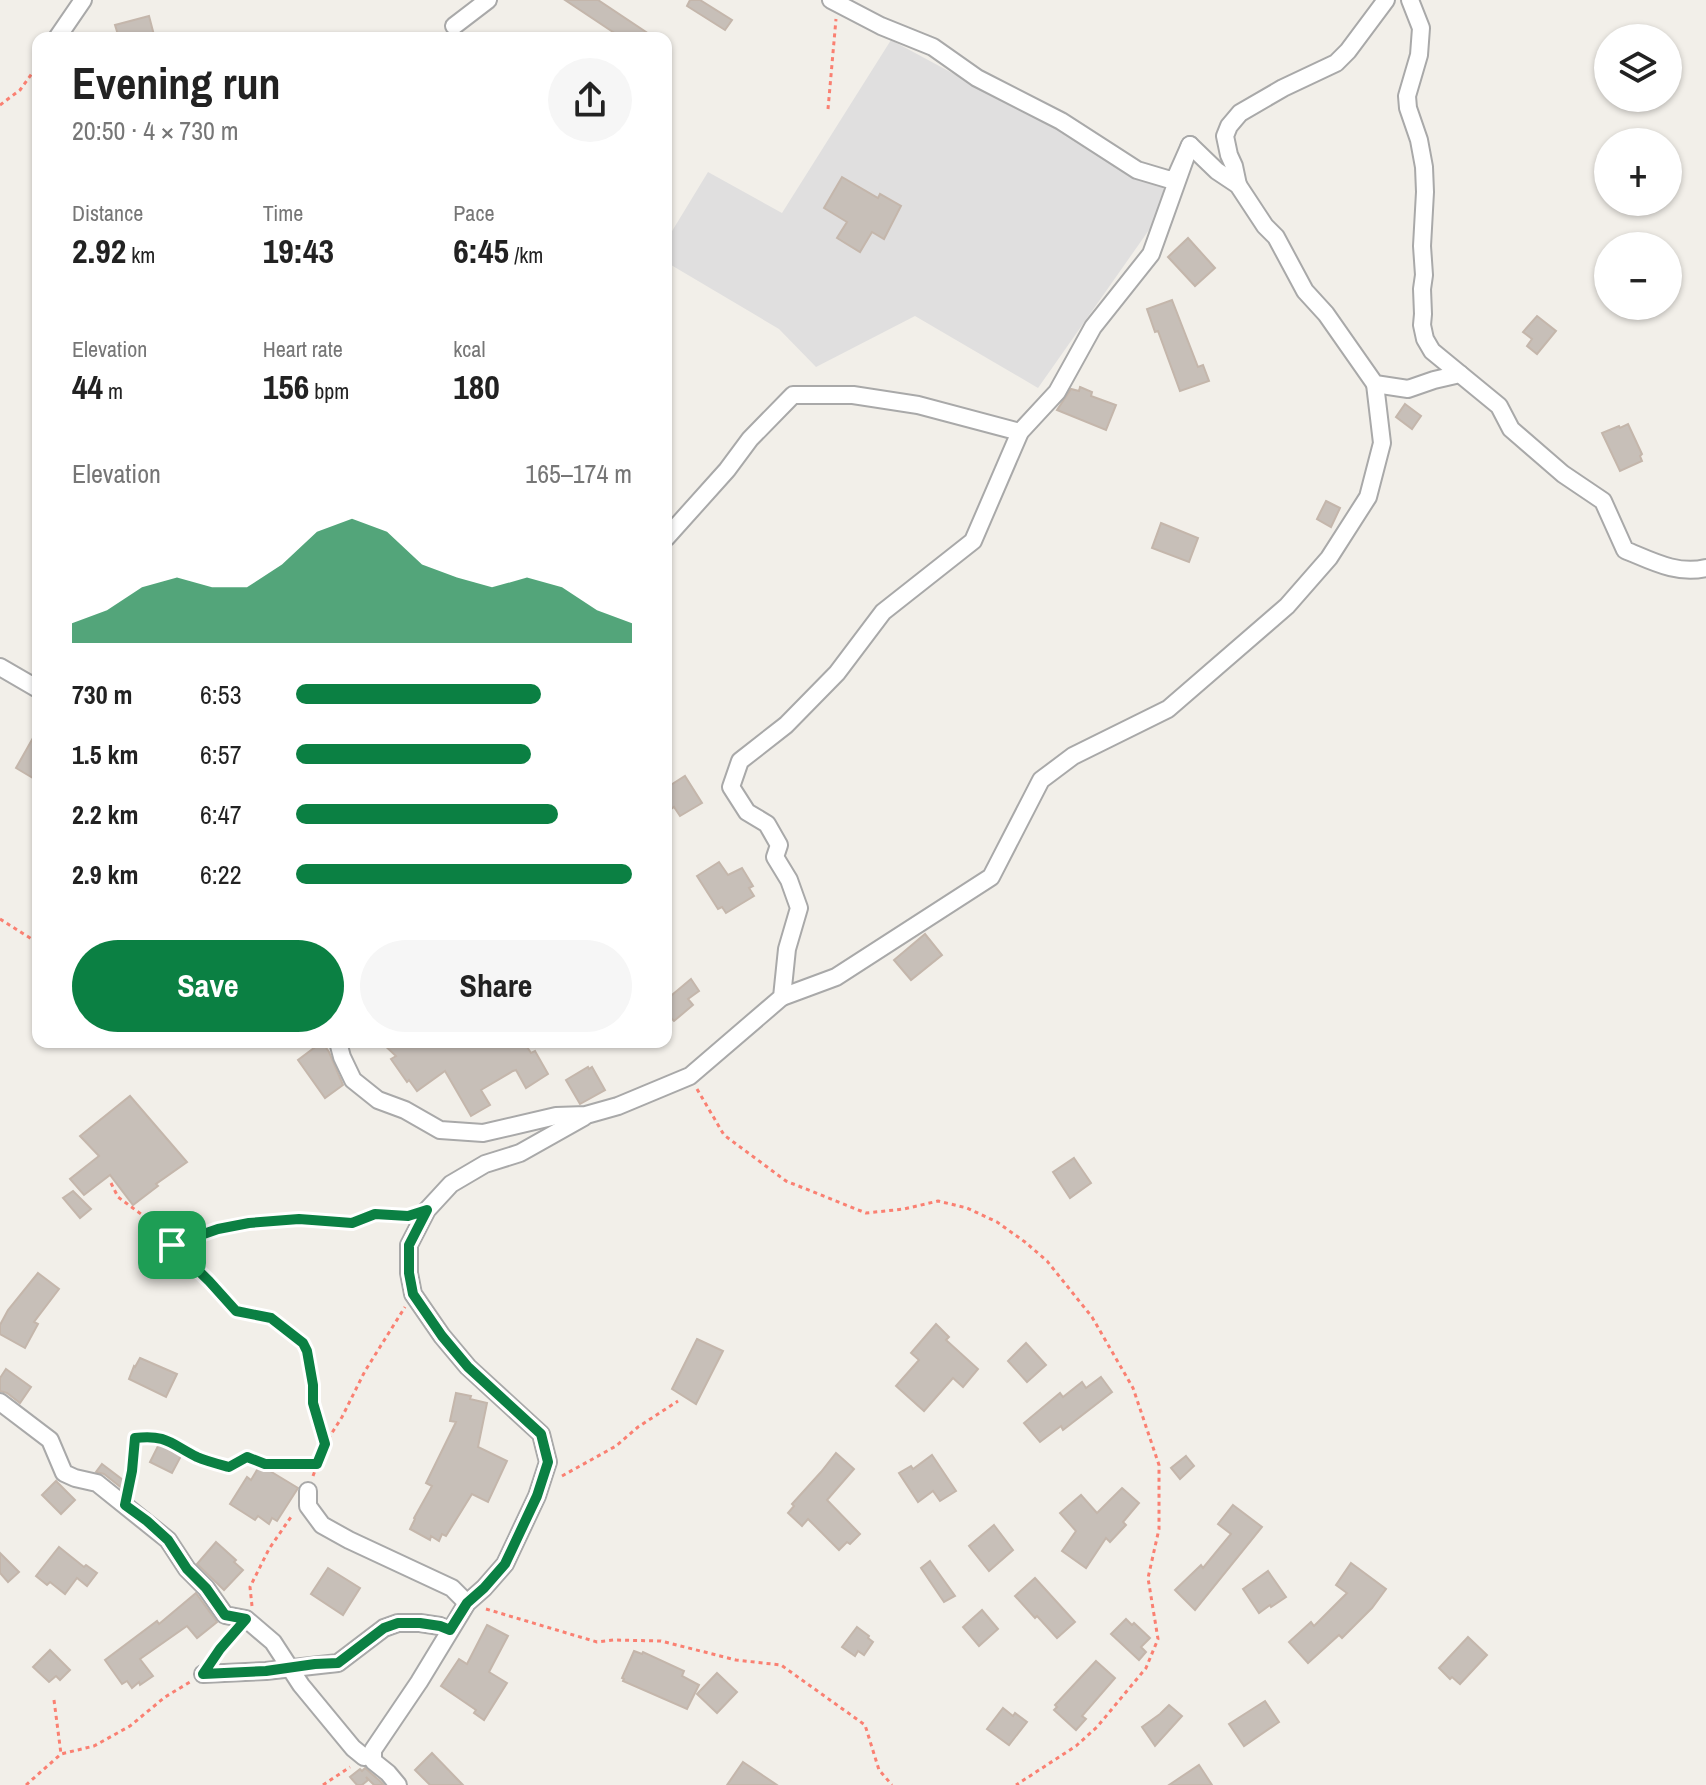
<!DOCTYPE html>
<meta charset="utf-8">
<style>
body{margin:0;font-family:"Archivo Narrow",sans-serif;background:#f6f6f6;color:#222;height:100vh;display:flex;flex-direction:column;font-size:30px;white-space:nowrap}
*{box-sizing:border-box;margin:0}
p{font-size:26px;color:#767676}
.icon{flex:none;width:44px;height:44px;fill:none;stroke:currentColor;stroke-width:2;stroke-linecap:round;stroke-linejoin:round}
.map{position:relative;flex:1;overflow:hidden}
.panel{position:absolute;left:32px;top:32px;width:640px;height:1016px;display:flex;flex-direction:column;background:#fff;border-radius:16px;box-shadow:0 2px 6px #0004}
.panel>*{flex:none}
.controls{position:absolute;left:1594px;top:24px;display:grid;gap:16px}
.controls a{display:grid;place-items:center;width:88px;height:88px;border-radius:50%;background:#fff;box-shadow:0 2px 6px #0004;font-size:40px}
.pin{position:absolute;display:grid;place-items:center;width:68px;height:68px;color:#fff;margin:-34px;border-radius:16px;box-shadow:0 4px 12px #0006}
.round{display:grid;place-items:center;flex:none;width:84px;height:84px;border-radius:42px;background:#f6f6f6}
.overview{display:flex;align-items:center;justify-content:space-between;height:136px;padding:0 40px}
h1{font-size:44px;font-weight:700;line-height:60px}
.metrics{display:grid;grid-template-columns:repeat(3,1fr);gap:12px;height:136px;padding:8px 40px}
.metrics div{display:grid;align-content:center}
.metrics b{font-size:34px;font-weight:700}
.metrics small{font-size:22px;font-weight:400}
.metrics p{font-size:22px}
.chart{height:224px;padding:16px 40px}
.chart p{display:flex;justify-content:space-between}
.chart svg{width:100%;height:144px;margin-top:8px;fill:#0b8043;opacity:.7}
.action{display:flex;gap:16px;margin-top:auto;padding:16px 40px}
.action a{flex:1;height:92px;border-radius:48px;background:#0b8043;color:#fff;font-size:32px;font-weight:700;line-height:92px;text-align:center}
.action a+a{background:#f6f6f6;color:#222}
ul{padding:0 40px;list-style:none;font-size:26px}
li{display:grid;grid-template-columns:128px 96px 1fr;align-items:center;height:60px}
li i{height:20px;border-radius:10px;background:#0b8043}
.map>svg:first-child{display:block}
</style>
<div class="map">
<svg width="1706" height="1785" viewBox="0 0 1706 1785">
<rect width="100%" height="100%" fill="#f2efe9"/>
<polygon fill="#e0dfdf" points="891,40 1162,186 1170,200 1038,388 915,316 816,367 779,329 666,262 666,241 708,172 782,213"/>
<g fill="#c7bfb8" stroke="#c4b6ab" stroke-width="2">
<polygon points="565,0 598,0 655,38 622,38"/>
<polygon points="690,0 700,0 732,20 725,30 687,6"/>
<polygon points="149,16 154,35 143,38 119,38 115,25"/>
<polygon points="842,177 878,198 880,194 901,206 884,239 872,232 860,252 837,238 847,222 824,208"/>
<polygon points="1188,238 1215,268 1195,286 1168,257"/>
<polygon points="1172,300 1198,367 1203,365 1209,381 1180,391 1158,331 1155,332 1147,309"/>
<polygon points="1537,316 1556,331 1537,354 1527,346 1532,339 1523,332"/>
<polygon points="1080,387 1092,392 1091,396 1116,405 1106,430 1057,410 1071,389 1079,391"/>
<polygon points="1405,404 1421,416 1412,429 1396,417"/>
<polygon points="1628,424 1642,454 1640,456 1642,461 1620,471 1602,433 1619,426 1620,428"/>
<polygon points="1326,501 1340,508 1331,527 1317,519"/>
<polygon points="1161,523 1198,538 1189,562 1152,548"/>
<polygon points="38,729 38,781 16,768"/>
<polygon points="685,776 702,803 680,816 674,807 671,809 666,801 666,788"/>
<polygon points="719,862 728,875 742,868 753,886 749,888 754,896 726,913 722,907 718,909 697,876"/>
<polygon points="925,934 942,955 911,980 894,960"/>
<polygon points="691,979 699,991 688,999 693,1005 674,1021 666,1013 666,1000"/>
<polygon points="322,1042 329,1052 343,1085 325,1098 298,1060"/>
<polygon points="381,1042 524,1042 531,1053 535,1051 548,1074 526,1088 516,1070 513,1071 481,1090 490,1105 471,1116 445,1071 417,1091 409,1080 407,1082 391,1059 396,1056"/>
<polygon points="588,1067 589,1069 592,1067 605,1090 580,1104 566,1080"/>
<polygon points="130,1096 187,1162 156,1184 158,1186 133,1205 110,1175 84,1195 70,1179 99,1156 80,1136"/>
<polygon points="1074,1158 1091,1183 1070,1198 1053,1172"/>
<polygon points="73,1191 91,1209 80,1218 63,1198"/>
<polygon points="38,1273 59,1289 34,1322 38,1324 25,1348 0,1334 0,1325 8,1310"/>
<polygon points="936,1324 949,1337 946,1340 978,1369 963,1387 953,1378 924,1411 896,1386 919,1360 911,1353"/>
<polygon points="697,1339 723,1351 696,1404 672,1389"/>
<polygon points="1026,1343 1046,1365 1027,1382 1008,1361"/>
<polygon points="140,1358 177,1374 166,1397 129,1379 134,1366 135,1367"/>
<polygon points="6,1369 31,1387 20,1403 7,1393 0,1391 0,1378"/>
<polygon points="1101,1377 1112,1392 1063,1430 1061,1426 1040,1442 1024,1423 1060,1393 1063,1397 1082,1382 1086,1388"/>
<polygon points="456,1393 471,1396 470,1399 487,1403 478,1447 507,1461 488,1502 472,1494 446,1536 442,1534 439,1541 431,1536 430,1540 410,1529 415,1519 414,1518 432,1486 426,1483 456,1422 450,1421"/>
<polygon points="159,1444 181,1456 172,1473 150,1462"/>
<polygon points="836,1453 854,1469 827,1500 860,1534 850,1544 847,1542 839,1550 808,1519 802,1526 788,1513 794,1506 792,1504 821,1472"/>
<polygon points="932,1455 956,1491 940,1501 933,1491 918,1502 899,1473 911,1466 913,1469"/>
<polygon points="1186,1456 1194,1466 1180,1479 1171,1468"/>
<polygon points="102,1464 127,1483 123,1489 104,1474 96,1472"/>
<polygon points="260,1465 298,1488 277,1521 272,1518 269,1524 258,1516 255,1520 230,1504 247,1477 251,1480"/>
<polygon points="56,1481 75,1500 61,1514 42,1495"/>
<polygon points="1122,1488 1139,1503 1123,1522 1126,1525 1110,1542 1106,1538 1086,1568 1062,1551 1076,1531 1060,1513 1081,1495 1097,1513"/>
<polygon points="1233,1505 1262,1527 1195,1610 1175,1590 1201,1565 1203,1568 1231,1534 1218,1524"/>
<polygon points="994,1525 1013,1550 989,1571 969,1546"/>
<polygon points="216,1542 236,1560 234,1562 243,1570 224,1590 197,1564"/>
<polygon points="59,1547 84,1567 86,1565 97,1573 87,1586 77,1578 65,1594 50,1582 47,1585 36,1576"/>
<polygon points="0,1553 19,1572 8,1582 0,1573"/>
<polygon points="930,1561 955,1596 944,1602 921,1568"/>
<polygon points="1351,1563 1386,1589 1372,1608 1342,1638 1339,1635 1308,1663 1289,1642 1311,1622 1314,1626 1347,1593 1336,1585"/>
<polygon points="328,1568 360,1588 343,1615 311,1594"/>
<polygon points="1268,1571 1286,1597 1271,1607 1270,1605 1259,1613 1243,1589"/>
<polygon points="1035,1578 1075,1622 1057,1638 1037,1616 1035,1618 1015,1596"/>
<polygon points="196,1593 217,1622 197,1638 187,1626 140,1659 153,1676 140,1685 139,1682 132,1688 127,1681 122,1684 105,1660 157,1621 159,1624"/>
<polygon points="982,1610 998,1629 979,1646 963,1627"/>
<polygon points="1126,1619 1132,1625 1134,1623 1150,1638 1141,1647 1146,1652 1139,1660 1111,1634"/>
<polygon points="487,1625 508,1636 489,1672 507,1683 484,1720 474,1713 476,1710 441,1686 459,1659 467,1664"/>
<polygon points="857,1627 869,1636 868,1638 873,1642 864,1655 858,1651 855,1656 842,1647"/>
<polygon points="1468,1637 1487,1655 1460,1684 1452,1677 1450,1679 1439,1668"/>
<polygon points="50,1650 70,1670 60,1680 56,1676 49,1682 33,1667"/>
<polygon points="634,1651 642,1654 643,1652 684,1671 682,1676 699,1685 687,1709 623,1681 624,1679 622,1678"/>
<polygon points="1096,1661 1115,1678 1082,1716 1086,1719 1076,1730 1054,1710 1057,1707 1055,1705"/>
<polygon points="717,1673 737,1692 717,1713 697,1694"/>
<polygon points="1265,1701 1279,1722 1244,1746 1229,1724"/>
<polygon points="1169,1705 1182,1716 1155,1746 1142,1727 1160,1714"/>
<polygon points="1003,1708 1013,1716 1015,1713 1027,1722 1009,1745 987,1729"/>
<polygon points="432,1753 463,1785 430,1785 415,1770"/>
<polygon points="743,1762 777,1785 727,1785"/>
<polygon points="1199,1765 1212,1785 1169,1785"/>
<polygon points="365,1768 380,1781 384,1785 374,1785 366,1777 368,1780 362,1785 357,1785 350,1777 360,1769 362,1771"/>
</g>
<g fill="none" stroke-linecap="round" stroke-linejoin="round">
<defs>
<g id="minor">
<path d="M831 0 881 26 933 47 977 78 1061 121 1137 170 1174 181 1190 145 1217 171 1238 185 1265 226 1276 237 1305 291 1326 314 1375 384 1408 389 1434 380 1460 374 1499 406 1511 429 1563 474 1603 501 1625 550C1652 561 1677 575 1706 568"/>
<polyline points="1410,0 1421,28 1419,55 1407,96 1408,108 1419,140 1424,167 1425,192 1422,246 1424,275 1422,289 1423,314 1422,325 1425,339 1432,351 1460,374"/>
<polyline points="454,26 488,0"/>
<polyline points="57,38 83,0"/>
<polyline points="1238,185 1234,166 1229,155 1225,136 1229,126 1240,113 1283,88 1336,63 1348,51 1386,0"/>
<polyline points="666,538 727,470 750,439 793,395 853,395 918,405 1020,432"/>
<polyline points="0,667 38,689"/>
<polyline points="782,997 836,977 991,877 1041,780 1073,756 1168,709 1287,606 1329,558 1368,497 1382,443 1375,384"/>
<polyline points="338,1042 342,1057 353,1080 378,1100 405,1110 440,1130 483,1133 556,1116 586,1115 618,1106 690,1076 782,997 787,949 799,908 789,880 775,857 779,845 767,824 747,812 731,787 740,761 786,725 837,673 883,612 973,541 1020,432 1057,392 1093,327 1151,254 1190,145"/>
<polyline points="0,1402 50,1440 64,1473 75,1478 97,1483 168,1540 187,1569 206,1588 225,1615 246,1619 273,1642 301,1685 353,1748 364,1757"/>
<polyline points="308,1491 308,1506 322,1525 349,1540 452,1588 467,1603"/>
<polyline points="203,1674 266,1671 338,1663 384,1628 398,1623 420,1623 440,1626 450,1630"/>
<polyline points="398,1785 388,1773 373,1761 373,1750 419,1682 467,1603 484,1588 505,1564 537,1496 548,1462 541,1434 468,1367 442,1336 413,1294 409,1273 409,1245 427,1210 451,1184 485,1164 520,1153 584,1117"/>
</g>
</defs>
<use href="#minor" stroke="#a9a9a9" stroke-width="20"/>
<g stroke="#fa8072" stroke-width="3" stroke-dasharray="4 4" stroke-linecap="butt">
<polyline points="0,105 20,90 38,65"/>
<polyline points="828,109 836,19"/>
<polyline points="0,919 38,943"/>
<polyline points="697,1089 724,1135 786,1181 866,1213 904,1209 938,1201 967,1208 997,1222 1025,1242 1047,1261 1092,1317 1133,1388 1159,1465 1159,1529 1148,1578 1158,1639 1146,1668 1097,1727 1076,1746 1016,1785"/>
<polyline points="111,1183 118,1197 141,1214 172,1245 218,1229 249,1223 299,1219 352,1223 375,1214 404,1216"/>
<polyline points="172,1245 209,1281 236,1311 271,1318 303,1343 307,1351 313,1385 313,1403 325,1444"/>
<polyline points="313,1476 325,1444 342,1417 365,1371 405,1307"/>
<polyline points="562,1476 616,1446 638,1427 678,1401"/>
<path d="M128 1488 132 1471 135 1438C168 1434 170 1443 197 1457 206 1461 218 1464 229 1467L247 1457 265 1464H317"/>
<polyline points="252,1606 250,1587 269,1549 293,1514"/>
<polyline points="486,1609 597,1642 614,1640 661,1641 736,1660 781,1665 865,1725 879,1770 892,1785"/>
<polyline points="214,1657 235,1632"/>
<polyline points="54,1700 61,1754"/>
<polyline points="26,1785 61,1754 94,1746 130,1726 165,1697 190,1682"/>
<polyline points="323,1785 350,1767"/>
</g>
<use href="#minor" stroke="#fff" stroke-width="16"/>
</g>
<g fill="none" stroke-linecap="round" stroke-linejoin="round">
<defs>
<path id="route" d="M427 1210 409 1245V1273L413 1294 442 1336 468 1367 541 1434 548 1462 537 1496 505 1564 484 1588 467 1603 450 1630 440 1626 420 1623H398L384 1628 338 1663 315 1664 266 1671 203 1674 220 1649 246 1619 225 1615 206 1588 187 1569 168 1540 147 1521 125 1505 132 1471 135 1438C166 1434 171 1444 197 1457 206 1461 218 1464 229 1467L247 1457 265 1464H317L325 1444 313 1403V1385L307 1351 303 1343 271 1318 236 1311 209 1281 172 1245 218 1229 249 1223 299 1219 352 1223 375 1214 408 1216Z"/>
</defs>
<use href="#route" stroke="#fff" stroke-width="16"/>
<use href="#route" stroke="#0b8043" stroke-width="10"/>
</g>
</svg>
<div class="controls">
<a><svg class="icon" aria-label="layers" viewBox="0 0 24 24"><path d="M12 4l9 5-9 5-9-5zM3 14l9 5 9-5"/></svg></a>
<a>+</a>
<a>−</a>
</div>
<div class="pin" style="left:172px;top:1245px;background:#1e9e55"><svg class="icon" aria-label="arrive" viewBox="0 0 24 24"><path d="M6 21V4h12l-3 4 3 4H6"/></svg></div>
<section class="panel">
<div class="overview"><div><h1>Evening run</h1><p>20:50 · 4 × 730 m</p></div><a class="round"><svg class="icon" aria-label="share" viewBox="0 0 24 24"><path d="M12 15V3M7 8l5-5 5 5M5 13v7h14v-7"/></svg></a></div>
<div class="metrics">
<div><p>Distance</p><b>2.92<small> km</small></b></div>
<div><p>Time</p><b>19:43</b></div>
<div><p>Pace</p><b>6:45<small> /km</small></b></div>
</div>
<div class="metrics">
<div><p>Elevation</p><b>44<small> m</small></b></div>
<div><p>Heart rate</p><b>156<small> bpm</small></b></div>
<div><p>kcal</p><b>180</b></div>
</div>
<div class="chart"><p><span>Elevation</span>165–174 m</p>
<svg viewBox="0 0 160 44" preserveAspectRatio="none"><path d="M0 44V38L10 34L20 27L30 24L40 27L50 27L60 20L70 10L80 6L90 10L100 20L110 24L120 27L130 24L140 27L150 34L160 38V44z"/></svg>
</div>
<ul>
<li><b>730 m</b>6:53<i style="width:73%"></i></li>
<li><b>1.5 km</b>6:57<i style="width:70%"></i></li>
<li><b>2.2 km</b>6:47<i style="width:78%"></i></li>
<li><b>2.9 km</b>6:22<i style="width:100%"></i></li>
</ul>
<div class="action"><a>Save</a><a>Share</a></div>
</section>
</div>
